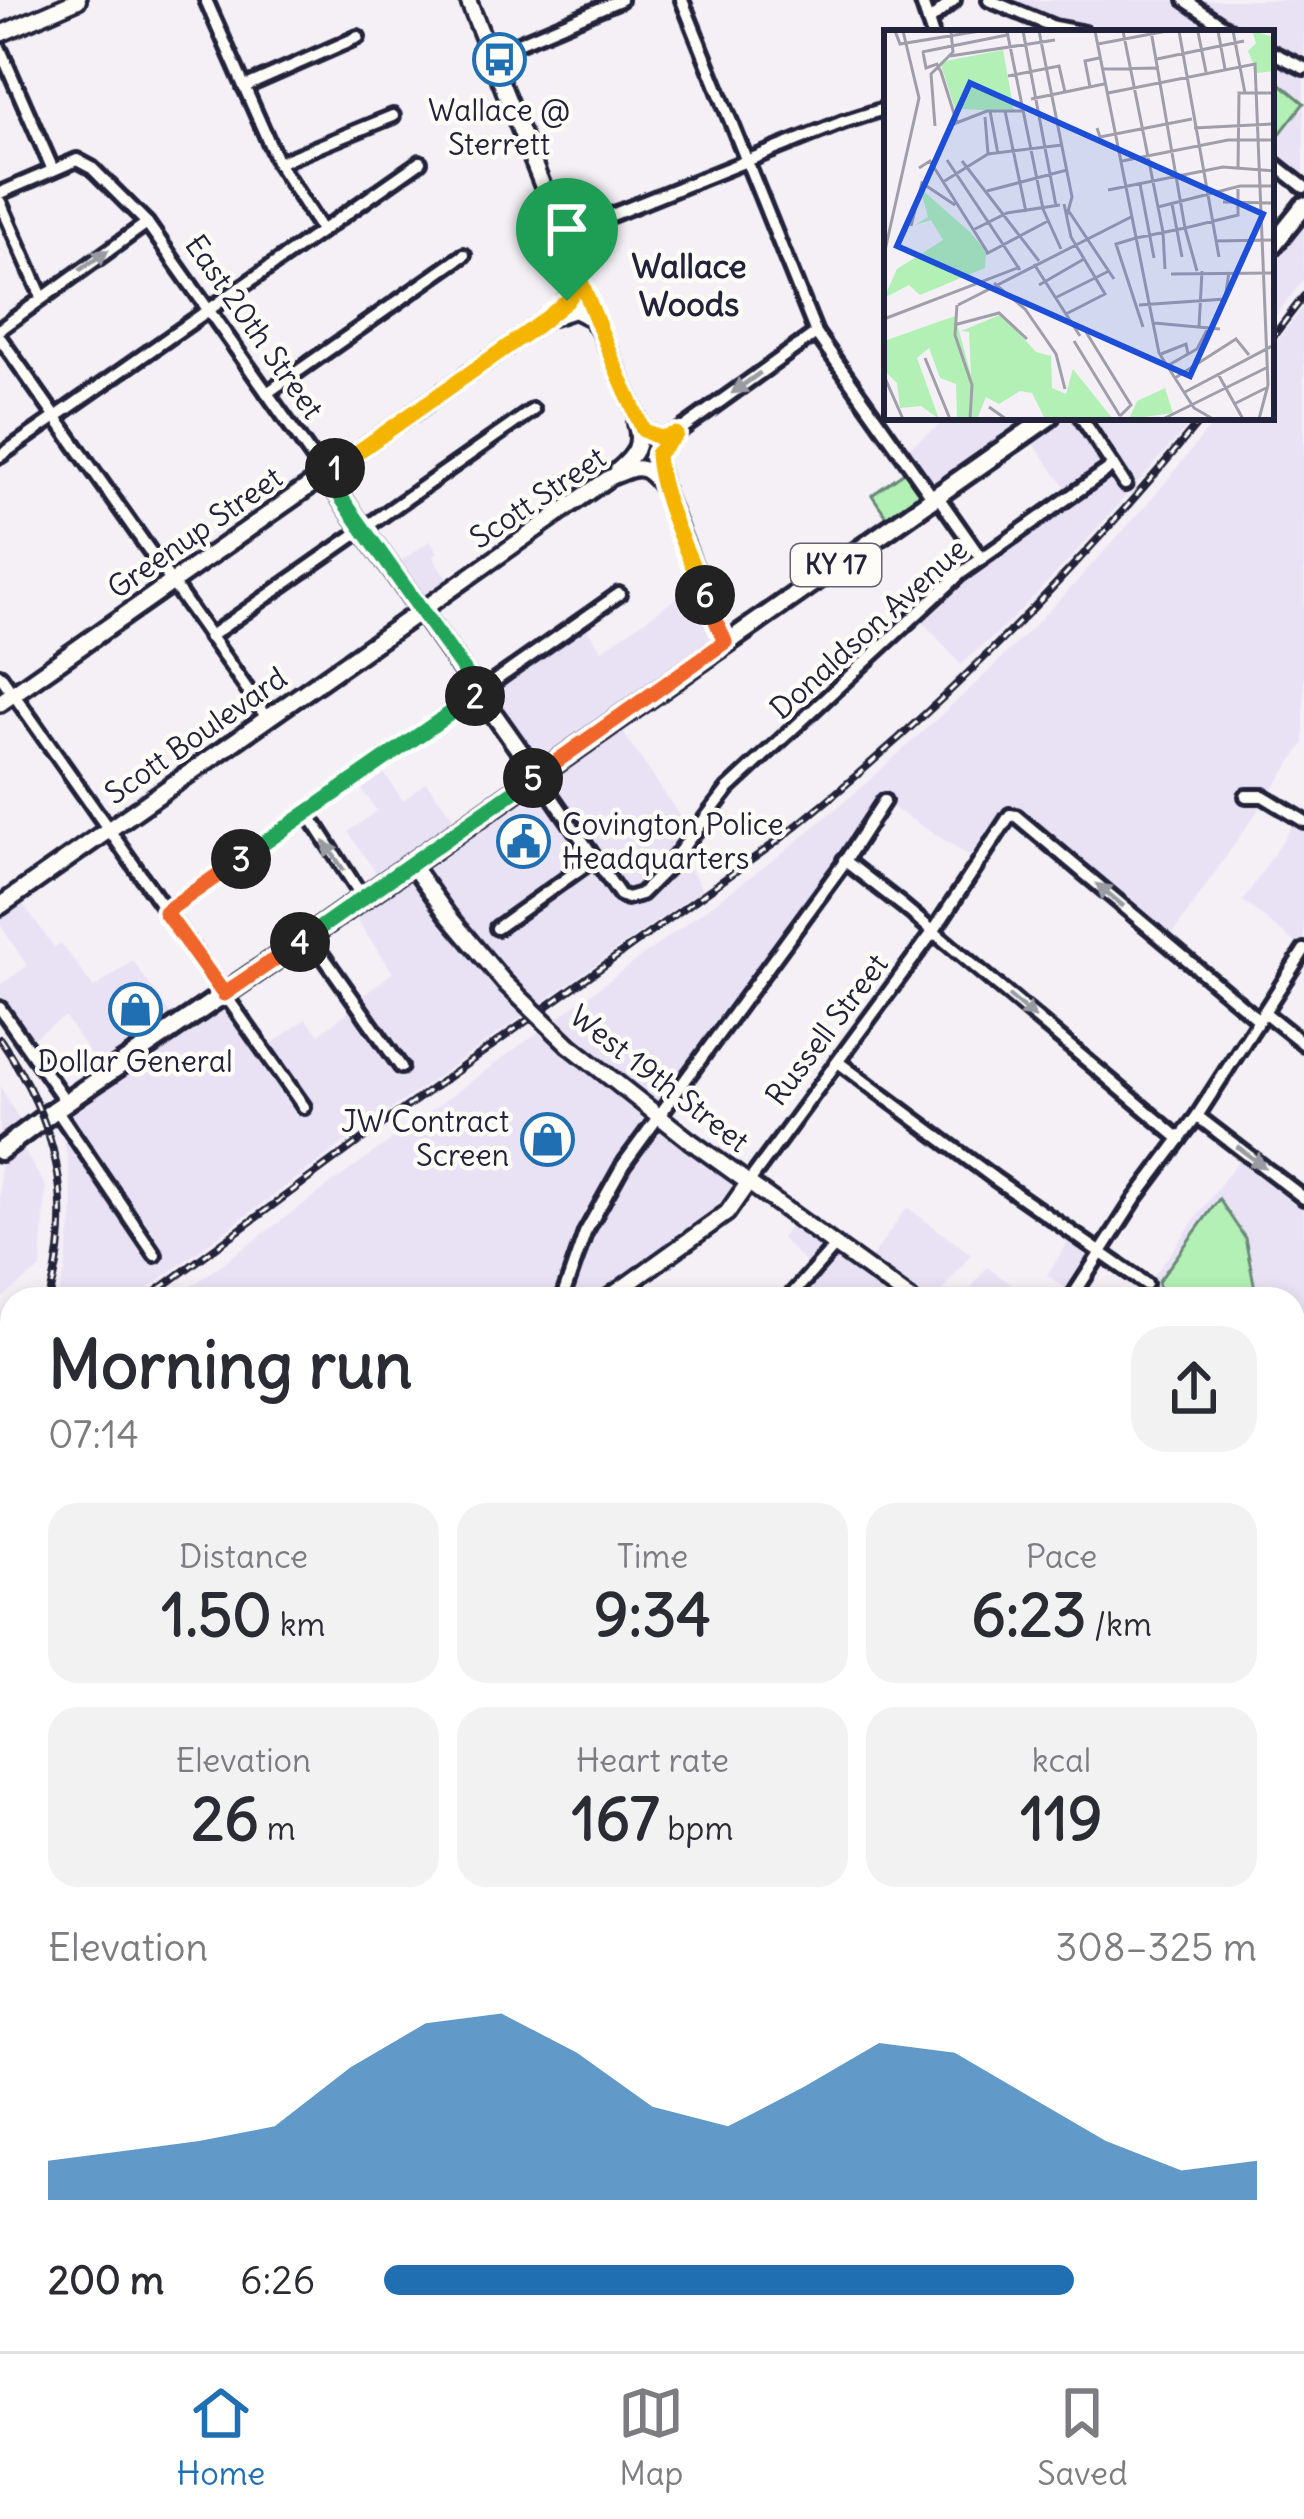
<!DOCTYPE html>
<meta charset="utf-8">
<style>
body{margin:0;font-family:Delius,sans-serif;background:#f2f2f3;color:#2b2b33;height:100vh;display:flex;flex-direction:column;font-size:45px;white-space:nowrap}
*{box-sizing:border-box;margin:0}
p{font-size:39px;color:#7c7c81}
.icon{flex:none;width:66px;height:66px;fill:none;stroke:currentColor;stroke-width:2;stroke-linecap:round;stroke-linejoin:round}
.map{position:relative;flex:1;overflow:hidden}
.drawer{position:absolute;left:0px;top:1287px;width:1305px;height:1065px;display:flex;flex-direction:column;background:#fff;border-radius:36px 36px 0 0;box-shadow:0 6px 18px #0003}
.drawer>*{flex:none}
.pin{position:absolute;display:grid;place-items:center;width:102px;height:102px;color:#fff;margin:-123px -51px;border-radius:50% 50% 50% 0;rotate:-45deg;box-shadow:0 0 12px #0007}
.pin .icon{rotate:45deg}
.km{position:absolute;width:60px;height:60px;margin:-30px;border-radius:50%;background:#222;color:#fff;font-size:33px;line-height:60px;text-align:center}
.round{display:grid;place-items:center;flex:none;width:126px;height:126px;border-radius:36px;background:#f2f2f3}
.headline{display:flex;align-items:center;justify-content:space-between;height:204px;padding:0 48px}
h1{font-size:66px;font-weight:700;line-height:90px}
.figures{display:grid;grid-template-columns:repeat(3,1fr);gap:18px;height:204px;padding:12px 48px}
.figures div{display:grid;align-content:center;border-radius:30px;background:#f2f2f3;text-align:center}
.figures b{font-size:60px;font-weight:700}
.figures small{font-size:33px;font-weight:400}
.figures p{font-size:33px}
.chart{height:336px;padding:24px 48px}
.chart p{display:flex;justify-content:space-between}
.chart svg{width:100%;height:216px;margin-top:12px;fill:#1f6fb2;opacity:.7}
ul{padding:0 48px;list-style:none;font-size:39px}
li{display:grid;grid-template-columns:192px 144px 1fr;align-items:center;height:90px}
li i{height:30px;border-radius:15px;background:#1f6fb2}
.tabs{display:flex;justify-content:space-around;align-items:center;height:168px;border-top:3px solid #e1e1e2;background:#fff;font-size:33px;color:#7c7c81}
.tabs a{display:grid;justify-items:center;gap:6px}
.tabs .current{color:#1f6fb2}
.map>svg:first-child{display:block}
</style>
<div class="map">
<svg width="1304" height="2351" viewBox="0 0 1304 2351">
<rect width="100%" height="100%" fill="#f4f0f6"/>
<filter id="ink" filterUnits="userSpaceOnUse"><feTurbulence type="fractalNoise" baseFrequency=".00833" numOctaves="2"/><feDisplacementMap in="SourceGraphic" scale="24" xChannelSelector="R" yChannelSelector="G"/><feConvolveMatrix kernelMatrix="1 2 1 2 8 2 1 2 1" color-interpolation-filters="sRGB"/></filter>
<g filter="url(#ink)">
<g fill="#e9e2f5">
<polygon points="989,0 1304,0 1304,187 1271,161 1271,33 1085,33"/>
<polygon points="1304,207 1304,279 1271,322 1271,247"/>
<polygon points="1304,306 1304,744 1167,942 1016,816 979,862 884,802 659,1115 748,1183 738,1200 607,1299 174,1299 784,852 863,786 986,674 1066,593 1151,500 1218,417 1271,417 1271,349"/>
<polygon points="951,417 1024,417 1029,431 1049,417 1196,417 1072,557 1007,624 961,665 916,614 1071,495 1033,443 1029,432 933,498 901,453"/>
<polygon points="430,541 438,553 433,557 453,588 422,610 392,567"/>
<polygon points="700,582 725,642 615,721 692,833 680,852 702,889 337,1148 134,1299 57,1299 65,1271 73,1209 67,1154 56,1109 105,1076 65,1017 25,1043 0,1008 0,985 27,966 0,924 0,906 16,894 54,947 61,943 94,988 133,961 179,1026 224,994 263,1050 306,1019 319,1034 357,1005 355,1002 393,972 348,908 383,883 348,832 377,811 355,779 378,764 403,801 426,782 461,828 537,775 480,693 581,621 602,650"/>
<polygon points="1298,817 1304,821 1304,950 1243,901"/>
<polygon points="0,1086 26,1131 17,1139 46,1187 41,1268 0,1300"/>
<polygon points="1244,1152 1304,1198 1304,1478 1295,1471 1293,1473 1293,1299 1137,1299"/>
<polygon points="907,1207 971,1254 936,1299 910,1299 905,1295 897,1299 807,1299 797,1290 813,1270 781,1238 797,1218 865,1267"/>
<polygon points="1073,1235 1100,1253 1074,1295 1047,1275"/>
<polygon points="987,1267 1017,1288 1010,1299 963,1299"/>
<polygon points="12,1416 12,1638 0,1646 0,1425"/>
<polygon points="12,1919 12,1997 0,2005 0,1928"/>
<polygon points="352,2340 597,2340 602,2343 597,2351 335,2351"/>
</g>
<g fill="#b3f0b5" stroke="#6a8978" stroke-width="3">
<polygon points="1271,76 1304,103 1272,144 1271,143"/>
<polygon points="911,467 933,498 893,526 872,495"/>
<polygon points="1219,1199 1245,1238 1257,1299 1171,1299 1161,1292 1158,1282"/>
<polygon points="1293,1789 1304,1800 1304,2184 1293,2176"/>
<polygon points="12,1997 12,2340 204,2340 208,2351 0,2351 0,2005"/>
<polygon points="728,2340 791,2340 789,2351 720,2351"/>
</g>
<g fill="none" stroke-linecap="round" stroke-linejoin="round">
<defs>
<g id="minor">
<polyline points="206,0 278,163 322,231"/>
<polyline points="682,0 816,333 933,498 941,501 981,558"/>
<polyline points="921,0 932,33"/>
<polyline points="989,0 1054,27 1085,33"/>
<polyline points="1185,0 1234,33"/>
<polyline points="928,22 954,0"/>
<polyline points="0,49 53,170"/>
<polyline points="1271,52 1304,68"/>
<polyline points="490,55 620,0"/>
<polyline points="244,87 358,37"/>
<polyline points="1271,161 1304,187"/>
<polyline points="278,163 393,116"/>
<polyline points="0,193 77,160 92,168 147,223 325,475"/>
<polyline points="0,202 42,297"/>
<polyline points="562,235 843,122 887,108"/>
<polyline points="576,269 598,325"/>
<polyline points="0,329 147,223"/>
<polyline points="0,338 268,719"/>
<polyline points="267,393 464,255"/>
<polyline points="1081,417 1125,484"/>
<polyline points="0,456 420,162"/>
<polyline points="209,637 533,410"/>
<polyline points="725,642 664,489 657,454 675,434 816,333"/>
<polyline points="0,675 304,1107"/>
<polyline points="537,775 620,895 627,898 641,894 666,869 728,789 960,574 1113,466"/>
<polyline points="1246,796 1263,796 1304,821"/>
<polyline points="308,813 363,898"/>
<polyline points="844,860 903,906 1180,1139"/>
<polyline points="165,912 619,594"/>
<polyline points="497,928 594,859"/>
<polyline points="309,936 401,1067"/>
<polyline points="0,1008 66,1102"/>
<polyline points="1264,1012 1304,1044"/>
<polyline points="838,1062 995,1179 1146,1284"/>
<polyline points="56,1109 155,1255"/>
<polyline points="1197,1116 1304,1198"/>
<polyline points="748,1183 933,932 1010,815 1016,816 1259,1020"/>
<polyline points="562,1299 585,1233 623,1165 841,867 884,801"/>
<polyline points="788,1299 835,1246"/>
<polyline points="1071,1299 1135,1199 1197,1116 1304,950"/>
<polyline points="1293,1559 1304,1542"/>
<polyline points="1293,1588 1304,1596"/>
<polyline points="0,1810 12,1802"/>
<polyline points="0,1928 12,1919"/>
<polyline points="324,2340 332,2351"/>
<polyline points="253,2351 269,2340"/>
<polyline points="664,2351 671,2340"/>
<polyline points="799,2351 801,2340"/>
<polyline points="993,2351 1056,2340"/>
</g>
<g id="tertiary">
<polyline points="0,34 78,0"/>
<polyline points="553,317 574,310 592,319 601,333 643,430 660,438 675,434"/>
<path d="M618 470C635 455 642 446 636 423"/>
<path d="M325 475 538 325C561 305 575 302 576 269L468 0"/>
<path d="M422 610 609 478C639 465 644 462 664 489"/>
<polyline points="411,864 447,914 504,982"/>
<polyline points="569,1045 689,1140 910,1299"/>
<polyline points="607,1299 727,1213 748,1183"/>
<polyline points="0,1646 12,1638"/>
<polyline points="1293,1686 1304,1694"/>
</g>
<g id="secondary">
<polyline points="0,703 325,475 537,775"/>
<polyline points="0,906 422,610"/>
</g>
<g id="primary">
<polyline points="1271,247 1304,206"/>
<polyline points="0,1151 56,1109 309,936 1049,417"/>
</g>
</defs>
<use href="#minor" stroke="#22223b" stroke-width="20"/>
<use href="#tertiary" stroke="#22223b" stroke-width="22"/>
<use href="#secondary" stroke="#22223b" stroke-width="24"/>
<use href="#primary" stroke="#22223b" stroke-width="26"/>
<use href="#minor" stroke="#fdfcf7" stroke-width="10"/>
<use href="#tertiary" stroke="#fdfcf7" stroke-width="14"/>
<use href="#secondary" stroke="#fdfcf7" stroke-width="15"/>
<use href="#primary" stroke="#fdfcf7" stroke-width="16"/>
<defs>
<g id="rail">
<polyline points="1271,339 1304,296"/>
<path d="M0 1039C56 1121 77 1202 49 1299"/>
<path d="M146 1299 373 1131 775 843C934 717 1074 574 1203 417"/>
<polyline points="0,1380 12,1363"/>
<polyline points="0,1407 12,1399"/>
</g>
</defs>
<use href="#rail" stroke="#22223b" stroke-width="8"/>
<use href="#rail" stroke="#fdfcf7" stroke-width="3" stroke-dasharray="9" stroke-linecap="butt"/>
<defs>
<polyline id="tertiary-bridge" points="504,982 569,1045"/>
</defs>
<use href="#tertiary-bridge" stroke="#22223b" stroke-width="22" stroke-linecap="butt"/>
<use href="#tertiary-bridge" stroke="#fdfcf7" stroke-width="14"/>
</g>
<defs><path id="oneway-solid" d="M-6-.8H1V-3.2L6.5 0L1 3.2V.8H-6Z" transform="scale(3)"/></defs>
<g fill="#9a9aa2">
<use href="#oneway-solid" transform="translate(94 260) rotate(-35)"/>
<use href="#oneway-solid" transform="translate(746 383) rotate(144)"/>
<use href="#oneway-solid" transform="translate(334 856) rotate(-124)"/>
<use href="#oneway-solid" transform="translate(1110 895) rotate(-140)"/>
<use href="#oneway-solid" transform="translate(1022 1007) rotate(40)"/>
<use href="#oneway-solid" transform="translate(1251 1157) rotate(37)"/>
</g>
</g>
<g fill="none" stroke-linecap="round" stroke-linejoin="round" filter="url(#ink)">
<defs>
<polyline id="split-1" points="335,468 538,325 567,301"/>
<polyline id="split-2" points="335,468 325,475 480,693 475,696"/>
<polyline id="split-3" points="241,859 475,696"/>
<polyline id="split-4" points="241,859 165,912 224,994 300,942"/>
<polyline id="split-5" points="300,942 533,778"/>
<polyline id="split-6" points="533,778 725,642 705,595"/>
<path id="split-7" d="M614 364 643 430 660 438 676 434 657 454C659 496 689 555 705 595"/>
<polyline id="split-8" points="567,301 575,290 576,269 614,364"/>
</defs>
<use href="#split-1" stroke="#fff" stroke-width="24"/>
<use href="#split-2" stroke="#fff" stroke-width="24"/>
<use href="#split-3" stroke="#fff" stroke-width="24"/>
<use href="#split-4" stroke="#fff" stroke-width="24"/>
<use href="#split-5" stroke="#fff" stroke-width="24"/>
<use href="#split-6" stroke="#fff" stroke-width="24"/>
<use href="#split-7" stroke="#fff" stroke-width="24"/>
<use href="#split-8" stroke="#fff" stroke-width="24"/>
<use href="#split-1" stroke="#f5b400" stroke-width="15"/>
<use href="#split-2" stroke="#22a559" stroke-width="15"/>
<use href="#split-3" stroke="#22a559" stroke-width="15"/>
<use href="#split-4" stroke="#f0652b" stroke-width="15"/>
<use href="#split-5" stroke="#22a559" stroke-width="15"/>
<use href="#split-6" stroke="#f0652b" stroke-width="15"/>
<use href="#split-7" stroke="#f5b400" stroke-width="15"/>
<use href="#split-8" stroke="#f5b400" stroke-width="15"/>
</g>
<defs>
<symbol id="bus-ring" viewBox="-11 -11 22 22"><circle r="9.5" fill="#fdfcf7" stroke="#1f6fb2" stroke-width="1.5"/><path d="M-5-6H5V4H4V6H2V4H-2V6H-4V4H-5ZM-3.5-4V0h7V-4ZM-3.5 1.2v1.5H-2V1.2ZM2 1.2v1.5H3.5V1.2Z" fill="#1f6fb2"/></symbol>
<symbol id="civic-ring" viewBox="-11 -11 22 22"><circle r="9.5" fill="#fdfcf7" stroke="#1f6fb2" stroke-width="1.5"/><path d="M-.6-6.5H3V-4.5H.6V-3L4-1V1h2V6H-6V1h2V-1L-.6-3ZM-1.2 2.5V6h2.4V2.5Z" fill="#1f6fb2"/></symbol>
<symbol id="shop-ring" viewBox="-11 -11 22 22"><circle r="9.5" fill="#fdfcf7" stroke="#1f6fb2" stroke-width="1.5"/><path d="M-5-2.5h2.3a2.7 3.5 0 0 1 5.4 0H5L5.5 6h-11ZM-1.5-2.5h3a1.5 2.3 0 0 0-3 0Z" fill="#1f6fb2"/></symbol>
</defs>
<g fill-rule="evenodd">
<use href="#bus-ring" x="470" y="30" width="59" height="59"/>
<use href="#civic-ring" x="494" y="812" width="59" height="59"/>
<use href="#shop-ring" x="106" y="980" width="59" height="59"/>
<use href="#shop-ring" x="518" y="1110" width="59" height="59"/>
</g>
<g text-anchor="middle" stroke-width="9" stroke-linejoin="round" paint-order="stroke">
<rect fill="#fdfcf7" stroke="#646373" stroke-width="3" x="791" y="544" width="90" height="42" rx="9"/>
<g font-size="27" font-weight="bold" fill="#22223b">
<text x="836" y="574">KY 17</text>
</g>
<g font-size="30" fill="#22223b" stroke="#fdfcf7">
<text x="499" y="121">Wallace @<tspan x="499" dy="34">Sterrett</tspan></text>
<text x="562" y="835" text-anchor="start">Covington Police<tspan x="562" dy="34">Headquarters</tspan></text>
<text x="135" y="1072">Dollar General</text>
<text x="509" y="1132" text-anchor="end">JW Contract<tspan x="509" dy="34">Screen</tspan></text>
</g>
<g font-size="30" fill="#22223b" stroke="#fdfcf7">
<text transform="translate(254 327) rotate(55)" y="10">East 20th Street</text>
<text transform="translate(538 498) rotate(-34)" y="10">Scott Street</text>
<text transform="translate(195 533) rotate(-35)" y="10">Greenup Street</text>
<text transform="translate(869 629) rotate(-42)" y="10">Donaldson Avenue</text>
<text transform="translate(196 736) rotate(-35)" y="10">Scott Boulevard</text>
<text transform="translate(827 1030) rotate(-53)" y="10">Russell Street</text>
<text transform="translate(659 1079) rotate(38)" y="10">West 19th Street</text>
</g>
<g font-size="33" font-weight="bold" fill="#22223b" stroke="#fdfcf7">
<text x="689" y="278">Wallace<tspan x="689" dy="38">Woods</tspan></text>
</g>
</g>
<g transform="translate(884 30)">
<rect width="390" height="390" fill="#f4f0f6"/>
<path d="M368 1 390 7V41L373 43 364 21 372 13ZM119 20 130 81 71 79 56 32ZM36 158 86 202 102 221 101 238 36 265 25 255 0 268 13 239 59 210 47 190 31 195 44 187ZM118 284 152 322 167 326 168 358 182 364 189 339 229 389H161L148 363 136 361 115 374 102 367 93 389 73 388 72 354 56 348 45 318 33 328 55 389 37 376 16 378 13 353 0 340V311L71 286 87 345 85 302 77 301ZM281 358 289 383 245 389 253 371Z" fill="#b3f0b5"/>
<path fill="none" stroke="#a09eab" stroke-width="3" d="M11 1 16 14 96 1M123 1 159 179 177 219M139 1 172 176M155 1 188 167 183 185M211 1 275 323 310 378 329 389M239 1 279 202M295 1 335 227M334 1 341 39M349 1 361 63M314 2 322 42M214 14 283 1M38 22 123 5M39 22 42 38 53 34 57 42 73 93M66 26 171 10M273 29 360 11M219 39 275 38M124 46 175 36 181 62M206 57 201 31 215 28M224 63 371 34 384 355 375 389M147 69 220 54M106 81 114 124M121 81 142 182M101 87 104 124M67 95 103 81H139M51 96 47 44 69 22 67 2M213 98 216 107 308 89M310 98 390 94M63 130 136 240M78 131 155 231M238 131 344 110H390M35 138 46 131 104 223M354 140 355 63H390M59 152 104 124 178 115M256 154 270 228M224 160 339 137 390 141M103 161 183 140M339 172 390 173M180 174 187 207 221 264 182 284M288 174 298 227M274 177 356 156H390M184 180 230 249M27 196 38 153 71 175M89 200 123 183 176 175M279 202 281 239M252 208 232 214 259 297M252 208 301 198 267 1M332 211 390 210M102 224 164 191M0 225 35 68 19 1M150 234 196 306M313 241 301 198 354 185V159M287 244 390 243M110 253 141 279 172 324 181 359M155 255 200 229M171 268 225 241M73 275 71 305 88 355 86 389M74 275 247 187M255 275 341 269 345 242M0 289 136 237M270 293 336 299M70 295 115 283 143 309M315 297 318 241M202 302 247 375 236 386M190 311 236 386M277 324 302 314 304 324M41 328 66 389M283 336 313 319 324 298M334 344 359 389M1 348 19 389M291 348 352 309 365 325M301 362 390 315M350 374 384 357M105 377 122 389H152M279 389 384 337"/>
<path fill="#1d4ed8" fill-opacity="0.15" stroke="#1d4ed8" stroke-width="6" d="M86 53 379 184 306 346 13 216Z"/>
<rect width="390" height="390" fill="none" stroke="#22223b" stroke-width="6"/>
</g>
</svg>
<div class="pin" style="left:567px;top:301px;background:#1e9e55"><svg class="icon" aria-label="arrive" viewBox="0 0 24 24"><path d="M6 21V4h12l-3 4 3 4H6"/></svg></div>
<b class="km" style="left:335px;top:468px">1</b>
<b class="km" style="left:475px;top:696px">2</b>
<b class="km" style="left:241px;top:859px">3</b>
<b class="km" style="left:300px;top:942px">4</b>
<b class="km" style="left:533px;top:778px">5</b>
<b class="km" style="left:705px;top:595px">6</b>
<section class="drawer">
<div class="headline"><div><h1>Morning run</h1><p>07:14</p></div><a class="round"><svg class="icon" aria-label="share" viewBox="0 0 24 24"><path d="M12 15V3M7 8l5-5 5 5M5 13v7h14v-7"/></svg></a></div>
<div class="figures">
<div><p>Distance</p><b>1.50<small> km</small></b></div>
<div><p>Time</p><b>9:34</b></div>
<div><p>Pace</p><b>6:23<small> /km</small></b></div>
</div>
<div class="figures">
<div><p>Elevation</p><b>26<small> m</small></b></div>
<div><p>Heart rate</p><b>167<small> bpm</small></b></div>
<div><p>kcal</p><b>119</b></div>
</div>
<div class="chart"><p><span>Elevation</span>308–325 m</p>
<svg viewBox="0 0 160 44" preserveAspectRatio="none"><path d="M0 44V36L10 34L20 32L30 29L40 17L50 8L60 6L70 14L80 25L90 29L100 21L110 12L120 14L130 23L140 32L150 38L160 36V44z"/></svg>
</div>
<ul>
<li><b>200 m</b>6:26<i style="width:79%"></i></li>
</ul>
</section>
</div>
<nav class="tabs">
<a class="current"><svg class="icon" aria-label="home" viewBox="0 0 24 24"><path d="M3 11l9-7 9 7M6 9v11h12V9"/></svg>Home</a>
<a><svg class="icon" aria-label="map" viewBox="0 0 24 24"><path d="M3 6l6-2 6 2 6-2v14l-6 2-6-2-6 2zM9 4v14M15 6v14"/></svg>Map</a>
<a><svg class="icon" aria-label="saved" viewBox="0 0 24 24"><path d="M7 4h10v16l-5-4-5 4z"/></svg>Saved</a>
</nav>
